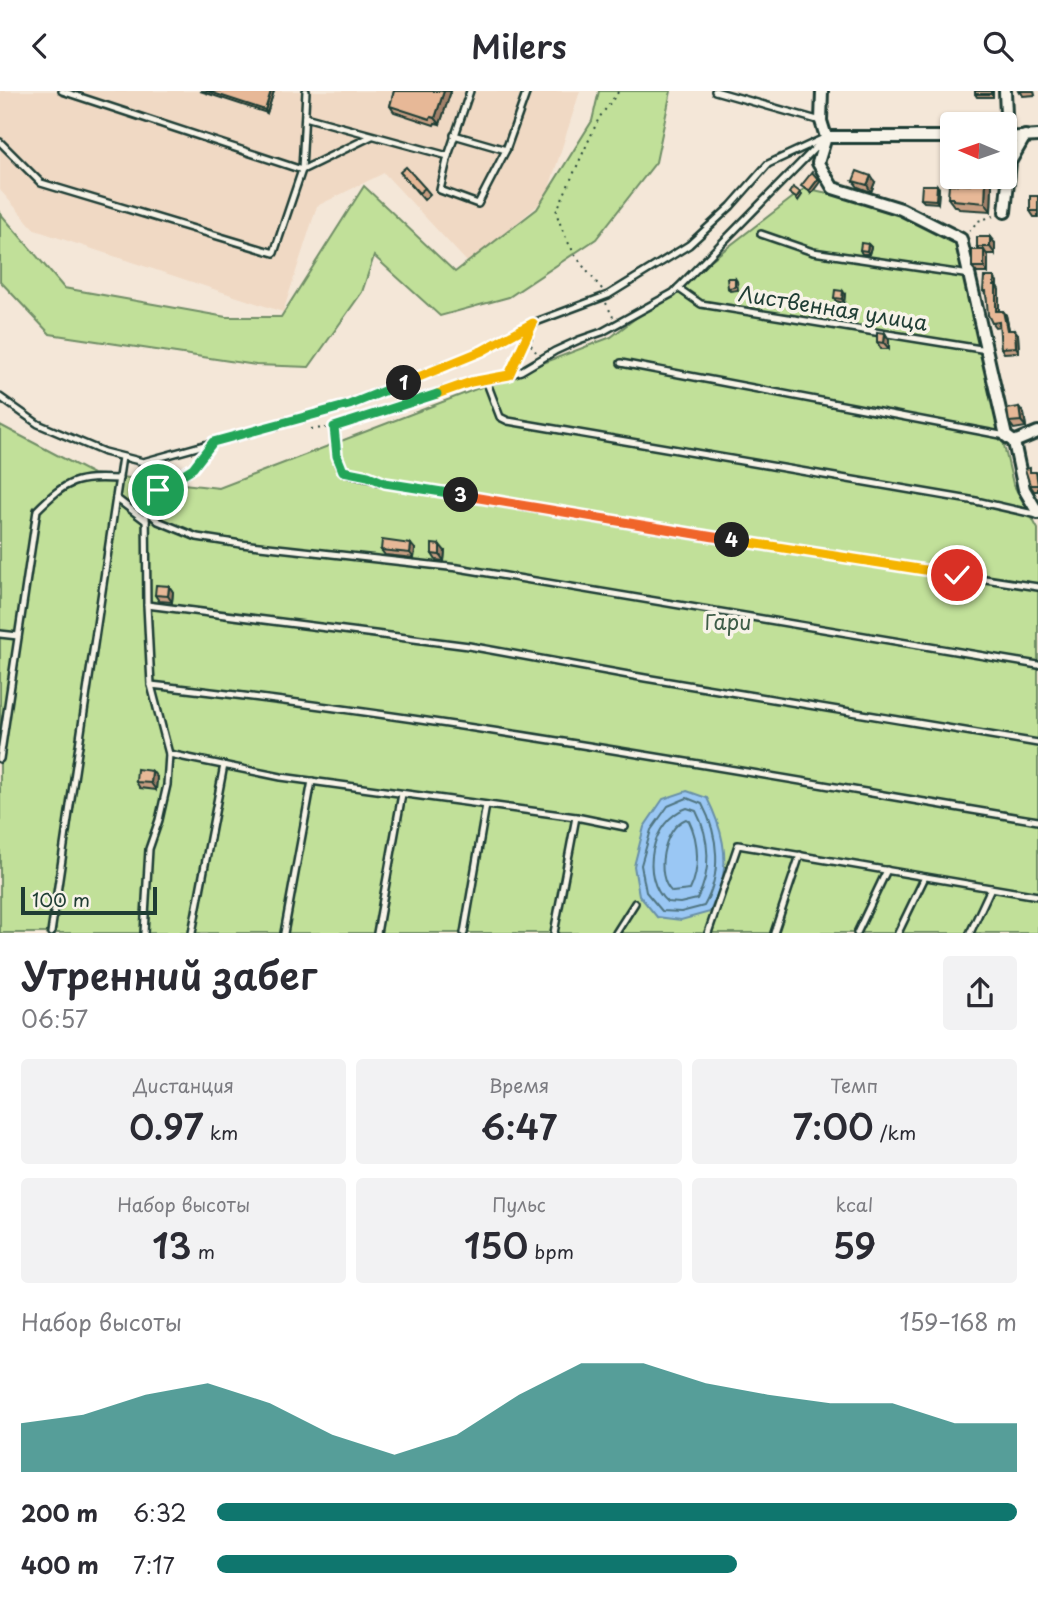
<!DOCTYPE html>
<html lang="ru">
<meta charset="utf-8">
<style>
body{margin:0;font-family:"Playpen Sans",sans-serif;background:#f2f2f3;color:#2b2b33;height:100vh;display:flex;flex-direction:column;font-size:26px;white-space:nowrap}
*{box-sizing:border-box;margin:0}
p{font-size:23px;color:#7c7c81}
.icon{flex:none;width:38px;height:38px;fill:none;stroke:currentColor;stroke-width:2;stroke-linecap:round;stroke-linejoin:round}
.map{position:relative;height:842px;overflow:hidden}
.sheet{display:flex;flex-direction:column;background:#fff;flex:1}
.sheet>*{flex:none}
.needle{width:46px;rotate:272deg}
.tools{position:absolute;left:940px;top:21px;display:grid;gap:14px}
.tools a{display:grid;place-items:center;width:77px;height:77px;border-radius:7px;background:#fff;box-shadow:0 2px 5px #0004;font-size:35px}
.scale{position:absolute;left:21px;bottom:18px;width:136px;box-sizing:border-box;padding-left:7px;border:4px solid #1f3d34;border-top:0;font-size:19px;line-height:24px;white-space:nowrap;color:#1f3d34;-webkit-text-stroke:5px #f7f3e8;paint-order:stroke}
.pin{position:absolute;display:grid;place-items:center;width:60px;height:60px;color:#fff;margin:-30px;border:4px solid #fff;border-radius:50%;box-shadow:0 2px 7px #0007}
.km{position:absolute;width:35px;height:35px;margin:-18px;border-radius:50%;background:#222;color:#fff;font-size:19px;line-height:35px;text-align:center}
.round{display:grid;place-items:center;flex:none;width:74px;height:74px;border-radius:7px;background:#f2f2f3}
.summary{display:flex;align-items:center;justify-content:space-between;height:119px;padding:0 21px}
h1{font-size:38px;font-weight:600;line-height:52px}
.stats{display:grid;grid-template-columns:repeat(3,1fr);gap:10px;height:119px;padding:7px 21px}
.stats div{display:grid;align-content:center;border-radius:7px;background:#f2f2f3;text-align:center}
.stats b{font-size:35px;font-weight:600}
.stats small{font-size:19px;font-weight:400}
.stats p{font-size:19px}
.chart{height:196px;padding:14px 21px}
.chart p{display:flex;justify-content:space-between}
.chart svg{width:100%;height:126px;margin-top:7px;fill:#0f766e;opacity:.7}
ul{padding:0 21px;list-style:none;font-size:23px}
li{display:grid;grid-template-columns:112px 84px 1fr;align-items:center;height:52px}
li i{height:18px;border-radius:9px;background:#0f766e}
header{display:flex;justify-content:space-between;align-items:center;height:91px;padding:0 21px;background:#fff;font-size:32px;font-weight:600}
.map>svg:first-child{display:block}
</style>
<header><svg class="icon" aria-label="back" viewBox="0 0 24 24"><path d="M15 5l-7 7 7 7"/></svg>Milers<svg class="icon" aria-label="search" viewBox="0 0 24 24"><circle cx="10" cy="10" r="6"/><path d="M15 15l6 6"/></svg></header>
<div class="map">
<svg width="1038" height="842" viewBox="0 0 1038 842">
<rect width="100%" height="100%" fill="#f4e7d8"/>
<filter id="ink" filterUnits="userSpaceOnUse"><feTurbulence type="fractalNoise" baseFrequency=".0143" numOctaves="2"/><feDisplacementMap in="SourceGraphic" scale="14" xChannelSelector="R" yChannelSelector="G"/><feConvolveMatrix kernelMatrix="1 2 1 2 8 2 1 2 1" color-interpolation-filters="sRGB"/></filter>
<g filter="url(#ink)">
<polygon fill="#f0d9c4" points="0,0 580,0 546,107 469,173 384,82 317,115 283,221 35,139 0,99"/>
<g fill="#c1e099" stroke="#708e66" stroke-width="2">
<polygon points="599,0 671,0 656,71 596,148 509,206 440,225 374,165 362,201 309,276 256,274 50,243 0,190 0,122 64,197 226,226 281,226 364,95 455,181 537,118 592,30"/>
<polygon points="805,97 891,116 957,152 1013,393 1038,438 1038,842 0,842 0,334 93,383 219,397 611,246"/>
</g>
<path fill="#9ac7f4" stroke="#6990a7" stroke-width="2" d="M687 700 707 707C719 731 729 762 722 789 719 800 714 811 710 821L681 829 657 826 639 804 634 775 644 736 663 708Z"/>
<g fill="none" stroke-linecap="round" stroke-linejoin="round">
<g stroke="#507481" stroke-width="2">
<path d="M687 707 702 713C719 745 722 783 704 815L681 821 662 820 646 801 641 774 651 739 668 715Z"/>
<path d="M687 717 696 720C710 747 712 781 697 808L680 812 667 811C639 786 651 729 687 717Z"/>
<path d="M686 728 689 730C699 750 700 779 690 799L672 801C654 785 663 737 686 728Z"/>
</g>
<defs>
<g id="lane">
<polyline points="62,0 302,79 306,0"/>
<polyline points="715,0 821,30"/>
<polyline points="305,26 448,65 470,0"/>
<polyline points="454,44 506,59 527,0"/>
<polyline points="0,51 41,92 274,162 302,79 372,45"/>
<polyline points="821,51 673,202 602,241 579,249 555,260 521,280 496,288 471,291 334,336 337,365 343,380 385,392 715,447 1038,496"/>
<polyline points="448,65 440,99 478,113 506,59"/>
<polyline points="761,143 813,161 970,184"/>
<polyline points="678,197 701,213 987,259"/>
<polyline points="621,272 1006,345"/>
<polyline points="487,292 500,326 508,330 976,410 1038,424"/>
<polyline points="0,306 38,333 104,361 143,371 349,314 482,260 536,231 608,204 689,154 731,115 768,73 824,47"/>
<polyline points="116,407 146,430"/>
<polyline points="146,418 158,430 197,446 241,453 458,477 1038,574"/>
<polyline points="147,514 469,555 645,587 1038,652"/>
<polyline points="0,543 18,545"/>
<path d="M151 594C448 627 743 681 1038 730"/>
<polyline points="169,663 281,686 576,726 625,736"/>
<path d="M0 668 37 419C67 389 76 386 119 388"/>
<polyline points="51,842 122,366"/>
<polyline points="144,842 149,758 159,729 167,694 169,663 151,594 147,514 146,418 158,399 193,377 213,351"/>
<polyline points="192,842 224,674"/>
<polyline points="284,842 312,690"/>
<polyline points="377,842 402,703"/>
<polyline points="464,842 486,714"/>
<polyline points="554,842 576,726"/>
<polyline points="616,842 635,812"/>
<polyline points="708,842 738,754 1038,805"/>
<polyline points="774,842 800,764"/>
<polyline points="857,842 887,779"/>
<polyline points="898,842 925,786"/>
<polyline points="970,842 991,797"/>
</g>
<g id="street">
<polyline points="822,0 821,30 826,46"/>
<polyline points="1005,0 1007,47"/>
<polyline points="826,46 818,72 833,97 901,118 961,148 1006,345 1014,351 1024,398 1038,422"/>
<polyline points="826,46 952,46"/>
<polyline points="1004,47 1038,45"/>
<polyline points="1005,121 1010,71 1025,45"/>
<polyline points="1014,351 1038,341"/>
</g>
</defs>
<use href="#lane" stroke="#1f3d34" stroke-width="10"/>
<use href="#street" stroke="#1f3d34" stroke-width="16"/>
<g stroke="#1f3d34" stroke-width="2" stroke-dasharray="2 5" stroke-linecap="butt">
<polyline points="969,140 978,130 997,124"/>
<path d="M602 198C578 170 568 157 556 121L599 27 619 0"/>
<polyline points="606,212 613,226"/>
<polyline points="533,240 531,254 536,261"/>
<polyline points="513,274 528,244"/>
<polyline points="311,338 326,337"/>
</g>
<use href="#lane" stroke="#f7f3e8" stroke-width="5"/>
<use href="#street" stroke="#f7f3e8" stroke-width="10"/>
</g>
<g fill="#c79e82" stroke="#1f3d34" stroke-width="2">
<polygon points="200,0 274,0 267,22"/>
<polygon points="394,0 451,0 440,33 435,32 434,34 394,21 390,15"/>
<polygon points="975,0 993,0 993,6 977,6 975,3"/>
<polygon points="1018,0 1034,0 1035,4 1023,5 1021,1 1019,2"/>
<polygon points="400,81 425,97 430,103 424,109"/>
<polygon points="986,86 992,94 991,120 959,118 957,115 954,115 948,107"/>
<polygon points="853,90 875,91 871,101 858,96"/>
<polygon points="939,97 938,112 924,111 921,108"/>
<polygon points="1038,105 1038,126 1034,126 1030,120"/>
<polygon points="995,152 995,163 986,163 988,165 988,182 977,182 972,176 979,159 977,156"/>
<polygon points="868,153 871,156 869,163 862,163 860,159"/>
<polygon points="735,187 737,190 738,199 730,200 728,197"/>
<polygon points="997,191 997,195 999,199 999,220 1003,220 1006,224 1009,239 1018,243 1019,261 1004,262 1001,257 1000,235 995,236 992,232 986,204 983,200"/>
<polygon points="845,203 844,212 836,210 834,207"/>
<polygon points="885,242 889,249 889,258 881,258 877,251"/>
<polygon points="1019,316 1024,323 1026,336 1014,338 1009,331"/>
<polygon points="1032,381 1036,381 1038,383 1038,400 1034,400 1030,394"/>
<polygon points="415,458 414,467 385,464 381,459"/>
<polygon points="445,460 444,470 436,469 432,463"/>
<polygon points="169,495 173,501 172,511 159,510 155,504"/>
<polygon points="157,686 156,699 140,697 136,691"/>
</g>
<g fill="#a2816a" stroke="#1f3d34" stroke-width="2">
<polygon points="271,0 274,0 267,22 265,19"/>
<polygon points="444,0 451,0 440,33 435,27"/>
<polygon points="871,85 875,91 871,101 867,94"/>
<polygon points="986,86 992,94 991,120 985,112"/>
<polygon points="818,88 820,91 811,103 809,100"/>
<polygon points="937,94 939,97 938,112 936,109"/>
<polygon points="800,101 802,104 798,110 796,107"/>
<polygon points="990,146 995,152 995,163 990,156"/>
<polygon points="868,153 871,156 869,163 867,160"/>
<polygon points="984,159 988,165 988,182 984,176"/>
<polygon points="994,186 997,191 997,195 999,199 999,224 996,220"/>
<polygon points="843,200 845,203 844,212 842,208"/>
<polygon points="1003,220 1006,224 1010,243 1007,239"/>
<polygon points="1015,239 1018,243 1019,261 1016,256"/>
<polygon points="885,242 889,249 889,258 884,252"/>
<polygon points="1019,316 1024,323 1026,336 1021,330"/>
<polygon points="411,453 415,458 414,467 410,462"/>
<polygon points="440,454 445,460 444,470 440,464"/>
<polygon points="169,495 173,501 172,511 168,505"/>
<polygon points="152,680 157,686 156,699 151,692"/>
</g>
<g fill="#e7b897" stroke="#1f3d34" stroke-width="2">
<polygon points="207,0 271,0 265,19"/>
<polygon points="394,0 444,0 435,27 431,26 430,28 390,15"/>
<rect x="975" y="0" width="16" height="3"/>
<polygon points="406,76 425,97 419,102 400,81"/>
<polygon points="857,80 871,85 867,94 853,90"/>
<polygon points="812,81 818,88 809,100 801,95"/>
<polygon points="970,86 986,86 985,112 953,109 953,107 948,107 949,93 970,94"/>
<polygon points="922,94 937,94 936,109 921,108"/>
<polygon points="793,96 800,101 796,107 789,102"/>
<rect x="1030" y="105" width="8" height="15"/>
<rect x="977" y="146" width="13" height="10"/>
<polygon points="861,152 868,153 867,160 860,159"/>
<rect x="972" y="159" width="12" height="17"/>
<polygon points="984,186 994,186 994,194 996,194 996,220 1003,220 1007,239 1015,239 1016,256 1001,257 999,231 992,232 988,224 986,200 983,200"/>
<polygon points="727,187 735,187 735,196 728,197"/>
<polygon points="835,199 843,200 842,208 834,207"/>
<polygon points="877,241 885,242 884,252 877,251"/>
<polygon points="1019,316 1021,330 1009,331 1007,318"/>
<polygon points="1030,377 1030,381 1036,381 1038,394 1030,394 1025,378"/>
<polygon points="382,449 411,453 410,462 381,459"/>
<polygon points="432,453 440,454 440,464 432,463"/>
<polygon points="156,494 169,495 168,505 155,504"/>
<polygon points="137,678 152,680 151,692 136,691"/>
</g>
</g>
<g fill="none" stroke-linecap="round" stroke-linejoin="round" filter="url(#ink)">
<defs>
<polyline id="split-1" points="158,399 193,377 213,351 349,314 404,292"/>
<polyline id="split-2" points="404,292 482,260 533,232 509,284 471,291 437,303"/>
<polyline id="split-3" points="437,303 334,336 337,365 343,380 368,385 385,392 461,404"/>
<polyline id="split-4" points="461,404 732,449"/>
<polyline id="split-5" points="732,449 957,484"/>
</defs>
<use href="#split-1" stroke="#fff" stroke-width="14"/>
<use href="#split-2" stroke="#fff" stroke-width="14"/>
<use href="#split-3" stroke="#fff" stroke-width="14"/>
<use href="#split-4" stroke="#fff" stroke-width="14"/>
<use href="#split-5" stroke="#fff" stroke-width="14"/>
<use href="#split-1" stroke="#22a559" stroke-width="9"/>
<use href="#split-2" stroke="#f5b400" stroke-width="9"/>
<use href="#split-3" stroke="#22a559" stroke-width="9"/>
<use href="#split-4" stroke="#f0652b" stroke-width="9"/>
<use href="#split-5" stroke="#f5b400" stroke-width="9"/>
</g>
<g text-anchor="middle" stroke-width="7" stroke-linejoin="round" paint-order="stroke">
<g font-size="21" fill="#1f3d34" stroke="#f7f3e8">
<text transform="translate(833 218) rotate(9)" y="7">Лиственная улица</text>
</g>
<g font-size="21" fill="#3f5e48" stroke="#f7f3e8">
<text x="728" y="539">Гари</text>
</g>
</g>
</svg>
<div class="tools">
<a><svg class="needle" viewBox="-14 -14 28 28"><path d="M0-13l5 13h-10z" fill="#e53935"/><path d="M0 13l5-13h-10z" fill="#7c7c81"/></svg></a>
</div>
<div class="scale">100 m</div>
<div class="pin" style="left:158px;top:399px;background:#1e9e55"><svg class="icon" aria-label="arrive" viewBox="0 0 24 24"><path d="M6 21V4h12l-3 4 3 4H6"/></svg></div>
<div class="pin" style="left:957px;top:484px;background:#d93025"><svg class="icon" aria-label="check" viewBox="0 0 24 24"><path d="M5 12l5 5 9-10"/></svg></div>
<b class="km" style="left:404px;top:292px">1</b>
<b class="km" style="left:461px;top:404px">3</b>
<b class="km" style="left:732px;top:449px">4</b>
</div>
<section class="sheet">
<div class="summary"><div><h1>Утренний забег</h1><p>06:57</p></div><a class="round"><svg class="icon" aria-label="share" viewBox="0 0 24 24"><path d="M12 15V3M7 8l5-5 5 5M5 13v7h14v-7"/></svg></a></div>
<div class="stats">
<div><p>Дистанция</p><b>0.97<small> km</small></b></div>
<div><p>Время</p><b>6:47</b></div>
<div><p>Темп</p><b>7:00<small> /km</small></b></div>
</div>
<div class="stats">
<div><p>Набор высоты</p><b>13<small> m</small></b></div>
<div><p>Пульс</p><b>150<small> bpm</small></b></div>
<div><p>kcal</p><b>59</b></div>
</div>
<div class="chart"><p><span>Набор высоты</span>159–168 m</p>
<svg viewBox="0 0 160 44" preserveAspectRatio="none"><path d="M0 44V27L10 24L20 17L30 13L40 20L50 31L60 38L70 31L80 17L90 6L100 6L110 13L120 17L130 20L140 20L150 27L160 27V44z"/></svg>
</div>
<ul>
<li><b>200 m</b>6:32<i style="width:100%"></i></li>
<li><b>400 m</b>7:17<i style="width:65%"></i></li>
</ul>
</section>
